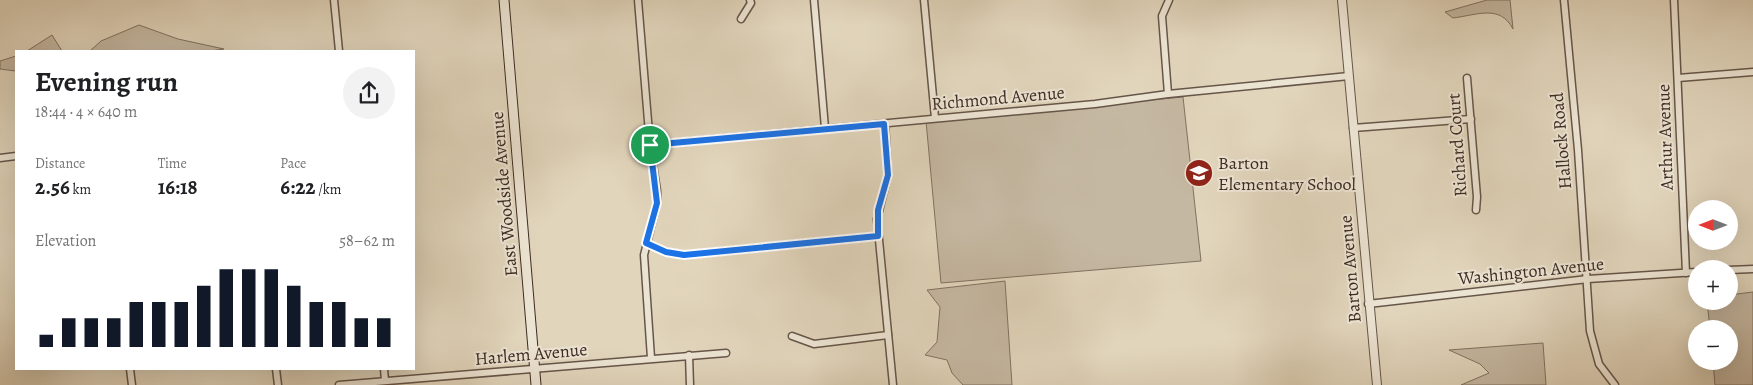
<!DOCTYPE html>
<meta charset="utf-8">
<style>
body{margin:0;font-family:Alegreya,serif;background:#f2f2f2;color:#202124;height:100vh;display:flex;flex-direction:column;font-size:19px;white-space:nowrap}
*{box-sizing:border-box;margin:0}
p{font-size:16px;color:#757577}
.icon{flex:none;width:28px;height:28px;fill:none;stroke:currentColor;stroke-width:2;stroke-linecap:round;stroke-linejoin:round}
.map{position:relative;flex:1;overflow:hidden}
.details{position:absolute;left:15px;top:50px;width:400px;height:320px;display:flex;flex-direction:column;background:#fff;border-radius:0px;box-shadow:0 5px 20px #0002}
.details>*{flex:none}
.needle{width:32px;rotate:270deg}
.tools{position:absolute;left:1688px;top:200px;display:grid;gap:10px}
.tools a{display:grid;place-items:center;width:50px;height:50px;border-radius:50%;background:#fff;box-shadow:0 5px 20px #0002;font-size:25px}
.pin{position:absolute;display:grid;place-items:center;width:42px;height:42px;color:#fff;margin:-21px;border:2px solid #fff;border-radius:50%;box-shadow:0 1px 5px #0007}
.round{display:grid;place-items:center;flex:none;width:52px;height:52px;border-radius:26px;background:#f2f2f2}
.summary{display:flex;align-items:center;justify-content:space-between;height:85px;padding:0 20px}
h1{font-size:28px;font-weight:600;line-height:38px}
.stats{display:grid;grid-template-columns:repeat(3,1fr);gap:8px;height:85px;padding:5px 20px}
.stats div{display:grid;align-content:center}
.stats b{font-size:21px;font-weight:600}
.stats small{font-size:14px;font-weight:400}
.stats p{font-size:14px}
.chart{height:140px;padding:10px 20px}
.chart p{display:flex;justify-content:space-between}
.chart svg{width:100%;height:90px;margin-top:5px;stroke:#111827;stroke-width:6}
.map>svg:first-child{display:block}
</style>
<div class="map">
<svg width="1753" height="385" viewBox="0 0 1753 385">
<rect width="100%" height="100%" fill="#e1d5bc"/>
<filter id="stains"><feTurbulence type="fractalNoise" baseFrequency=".004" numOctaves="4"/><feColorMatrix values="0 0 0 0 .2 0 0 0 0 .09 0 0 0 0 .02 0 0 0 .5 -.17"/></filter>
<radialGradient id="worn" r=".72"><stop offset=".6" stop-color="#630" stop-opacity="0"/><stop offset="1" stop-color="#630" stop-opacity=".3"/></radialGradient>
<g fill="#c5b8a2" stroke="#817262">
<path d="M1487 0H1510L1513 29C1500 4 1477 15 1453 18L1445 12Z"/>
<polygon points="139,25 178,39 224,49 210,51 90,51 101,41"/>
<polygon points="52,35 62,51 27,51"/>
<polygon points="16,56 16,71 0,69 0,61"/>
<polygon points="1183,97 1201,261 941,283 926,121"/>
<polygon points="1005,281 1012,385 963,385 952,373 947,360 925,355 937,342 940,307 927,290"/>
<polygon points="1753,292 1753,385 1715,385 1713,361 1729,361 1729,329 1710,329 1707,301 1729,301 1729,295"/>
<polygon points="1543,343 1546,385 1461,385 1489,373 1480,364 1449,350"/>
</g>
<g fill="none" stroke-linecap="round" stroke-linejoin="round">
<defs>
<g id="minor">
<polyline points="334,0 339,51"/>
<polyline points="638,0 650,145 657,191 657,203 644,255 651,358"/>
<polyline points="814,0 825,128"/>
<polyline points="924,0 935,118"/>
<polyline points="1564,0 1578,150 1590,331 1599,364 1615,385"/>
<polyline points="1674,0 1686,273"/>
<polyline points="741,19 751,3 750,0"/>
<polyline points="1467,78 1477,197 1476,210"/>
<polyline points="1678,78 1753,72"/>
<polyline points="1168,94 1162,16 1169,0"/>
<polyline points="885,124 888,175 877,219 893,385"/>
<polyline points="1353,128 1471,119"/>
<polyline points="650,145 1095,104 1168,94 1349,76"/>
<polyline points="0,158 16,156"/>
<polyline points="646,243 666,252 684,255 878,236"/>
<polyline points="1729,270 1753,269"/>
<polyline points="1368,304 1588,279 1696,272"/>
<polyline points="792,336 814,344 888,335"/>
<polyline points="689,355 690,385"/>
<polyline points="130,369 132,385"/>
<polyline points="276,369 278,385"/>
<polyline points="384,369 385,381"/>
<polyline points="339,385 726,353"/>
</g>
<polyline id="tertiary" points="1342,0 1377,385"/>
<polyline id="secondary" points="504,0 536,385"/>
</defs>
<use href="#minor" stroke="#665649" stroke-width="9"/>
<use href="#tertiary" stroke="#665649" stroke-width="10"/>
<use href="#secondary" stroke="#3d2b23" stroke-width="11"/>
<use href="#minor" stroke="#ece4d3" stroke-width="6"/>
<use href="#tertiary" stroke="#ece4d3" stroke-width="8"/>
<use href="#secondary" stroke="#ece4d3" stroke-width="9"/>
</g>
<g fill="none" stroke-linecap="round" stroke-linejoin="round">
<defs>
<polygon id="route" points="884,124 888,175 878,210 878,236 684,255 666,252 646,243 657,203 650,145"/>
</defs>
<use href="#route" stroke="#fff" stroke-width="10"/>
<use href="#route" stroke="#1a73e8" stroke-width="6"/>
</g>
<defs>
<symbol id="school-disc" viewBox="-11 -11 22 22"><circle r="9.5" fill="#8f2418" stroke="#ece4d3"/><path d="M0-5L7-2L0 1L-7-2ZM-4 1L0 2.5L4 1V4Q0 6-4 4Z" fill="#fff"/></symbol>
</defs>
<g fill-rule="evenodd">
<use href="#school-disc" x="1183" y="157" width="32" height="32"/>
</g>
<g text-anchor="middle" stroke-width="4" stroke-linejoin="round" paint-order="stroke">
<g font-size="18" fill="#3d2b23" stroke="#ece4d3">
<text transform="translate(998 98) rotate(-5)" y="6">Richmond Avenue</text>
<text transform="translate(1665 137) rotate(-92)" y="6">Arthur Avenue</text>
<text transform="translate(1561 141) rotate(-95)" y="6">Hallock Road</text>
<text transform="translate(1457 145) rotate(-94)" y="6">Richard Court</text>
<text transform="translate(504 194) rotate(-95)" y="6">East Woodside Avenue</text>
<text transform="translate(1350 269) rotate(-95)" y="6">Barton Avenue</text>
<text transform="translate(1531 271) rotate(-6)" y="6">Washington Avenue</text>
<text transform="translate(531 354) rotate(-5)" y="6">Harlem Avenue</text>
</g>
<g font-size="18" fill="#3d2b23" stroke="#ece4d3" text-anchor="start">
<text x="1218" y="169">Barton<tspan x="1218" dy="21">Elementary School</tspan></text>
</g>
</g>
<rect width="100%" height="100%" filter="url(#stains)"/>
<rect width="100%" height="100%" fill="url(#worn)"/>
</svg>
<div class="tools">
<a><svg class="needle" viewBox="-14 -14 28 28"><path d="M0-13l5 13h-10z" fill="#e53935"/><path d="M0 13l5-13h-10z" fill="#757577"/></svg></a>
<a>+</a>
<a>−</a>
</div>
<div class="pin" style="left:650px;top:145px;background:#1e9e55"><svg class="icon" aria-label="arrive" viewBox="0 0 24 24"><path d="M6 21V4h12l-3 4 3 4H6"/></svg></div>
<section class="details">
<div class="summary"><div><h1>Evening run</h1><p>18:44 · 4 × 640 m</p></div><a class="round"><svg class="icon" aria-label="share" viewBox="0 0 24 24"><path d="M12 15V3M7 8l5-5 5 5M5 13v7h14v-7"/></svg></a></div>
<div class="stats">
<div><p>Distance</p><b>2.56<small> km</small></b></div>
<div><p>Time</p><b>16:18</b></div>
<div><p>Pace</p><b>6:22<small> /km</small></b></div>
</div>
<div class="chart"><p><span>Elevation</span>58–62 m</p>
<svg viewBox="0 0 160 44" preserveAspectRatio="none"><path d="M5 44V38M15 44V30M25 44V30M35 44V30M45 44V22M55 44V22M65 44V22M75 44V14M85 44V6M95 44V6M105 44V6M115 44V14M125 44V22M135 44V22M145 44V30M155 44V30"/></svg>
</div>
</section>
</div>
